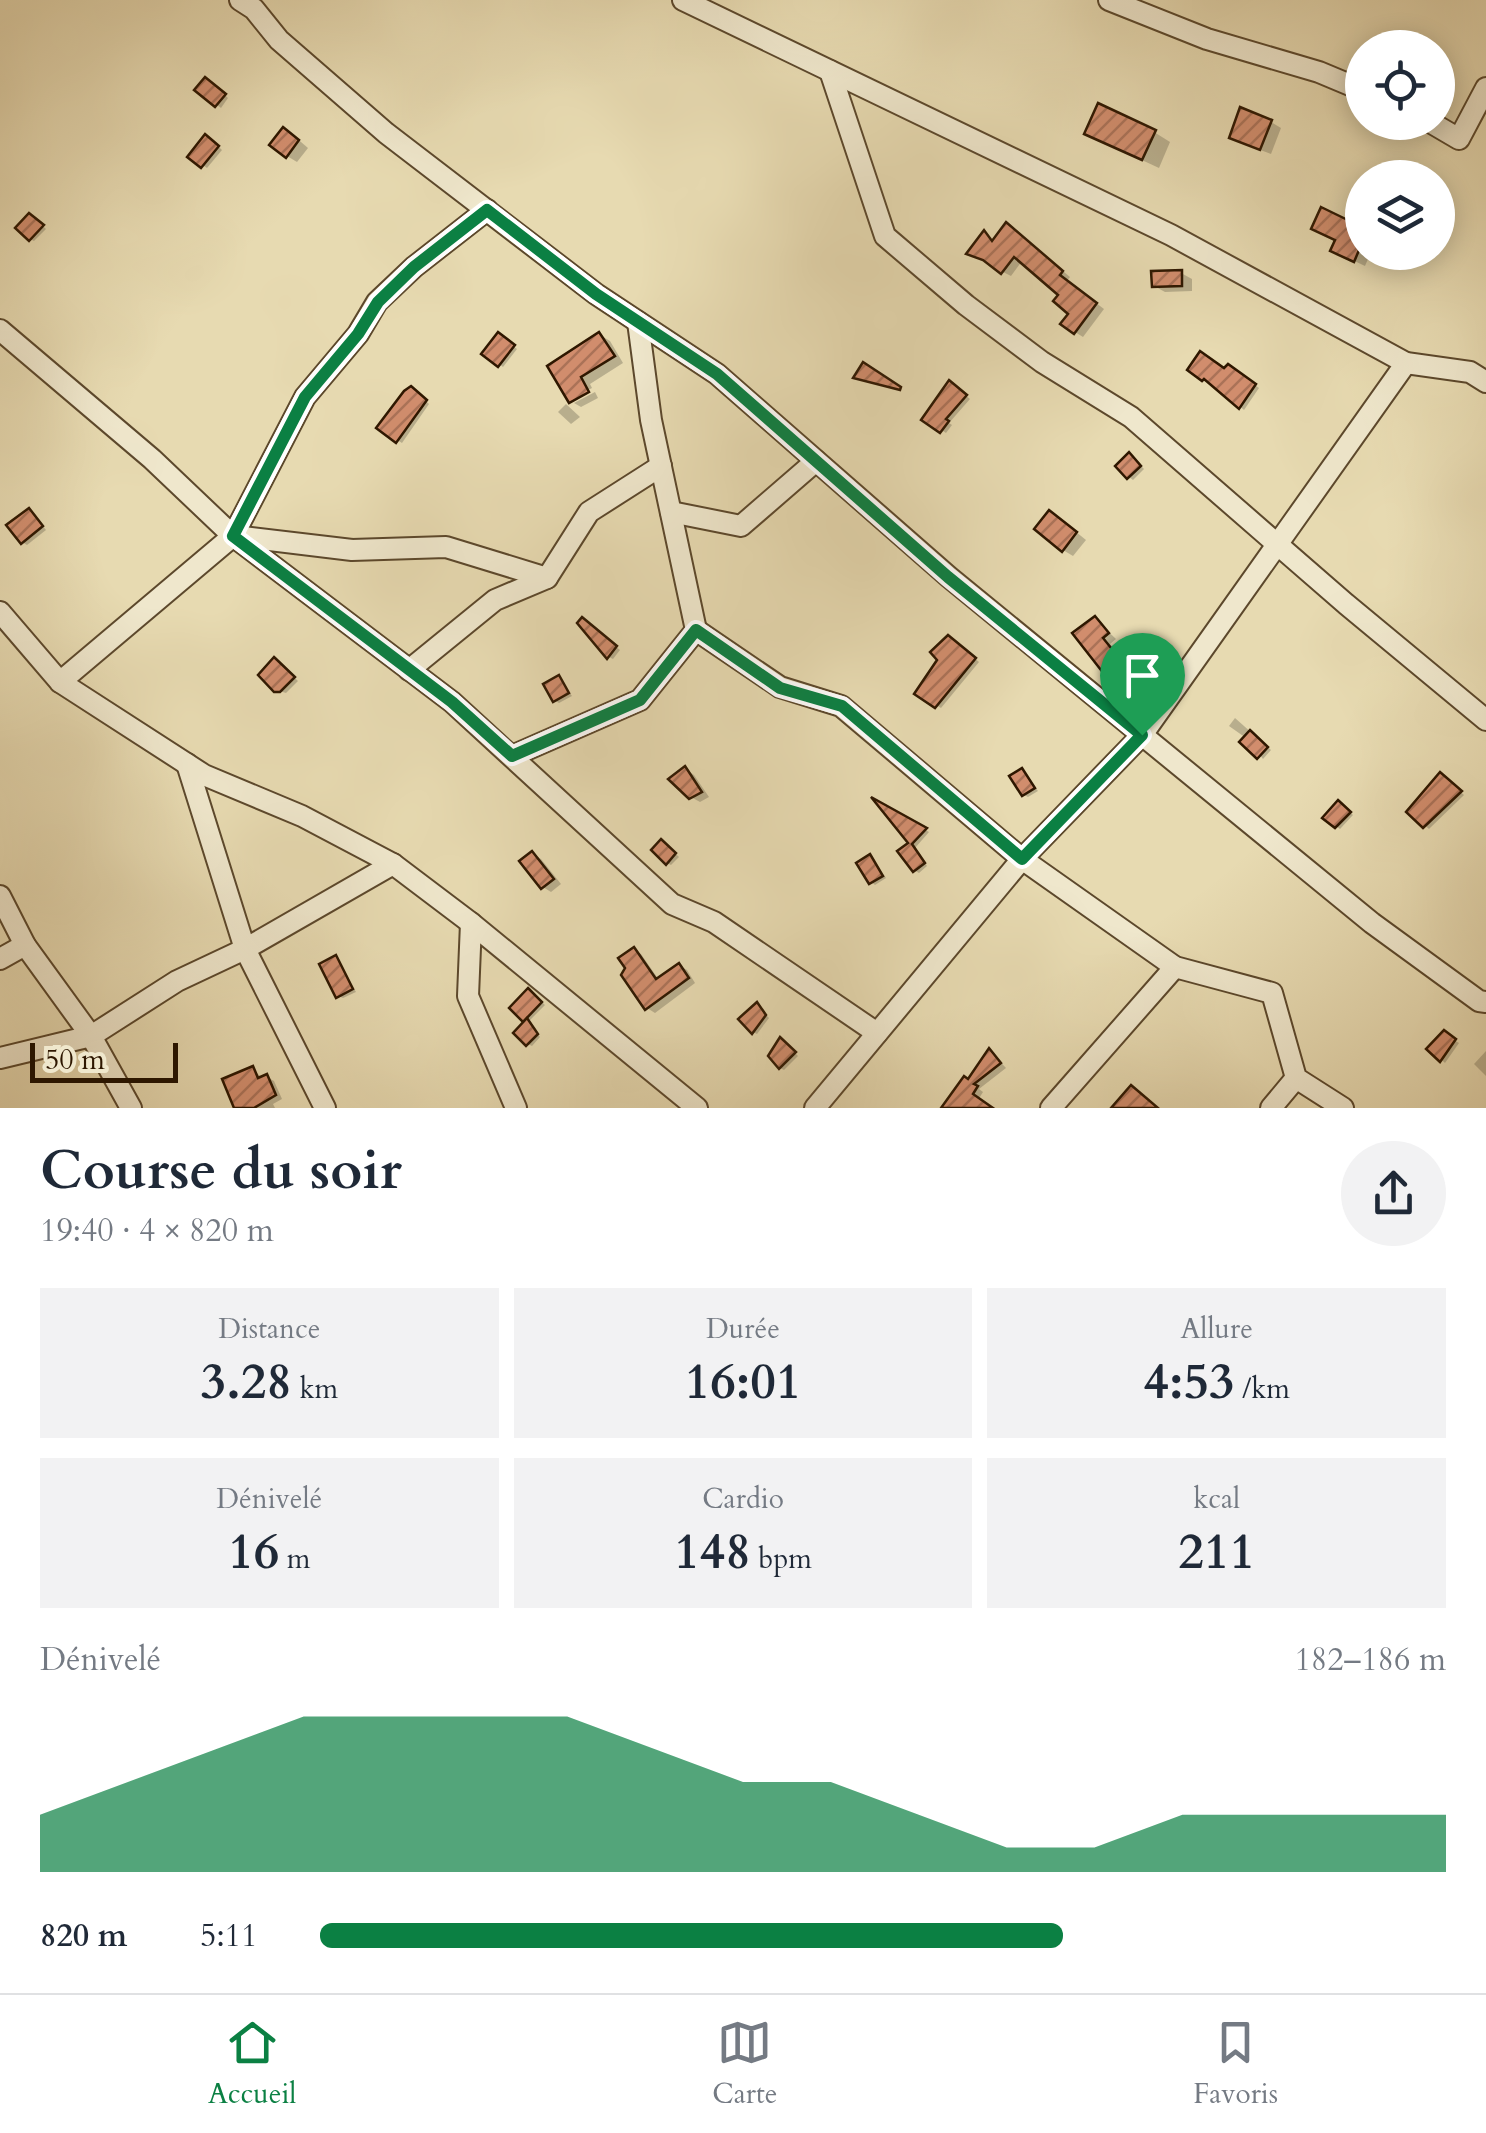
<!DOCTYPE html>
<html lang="fr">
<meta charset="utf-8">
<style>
body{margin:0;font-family:Cardo,serif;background:#f2f2f3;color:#1f2937;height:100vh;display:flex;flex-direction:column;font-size:38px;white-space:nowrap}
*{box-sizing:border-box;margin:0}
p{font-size:32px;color:#747a83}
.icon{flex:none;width:55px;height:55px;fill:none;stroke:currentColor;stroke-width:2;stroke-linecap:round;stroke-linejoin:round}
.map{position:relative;height:1108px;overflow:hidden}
.drawer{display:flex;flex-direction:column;background:#fff;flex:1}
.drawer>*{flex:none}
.fabs{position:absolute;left:1345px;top:30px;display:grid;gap:20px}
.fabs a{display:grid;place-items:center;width:110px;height:110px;border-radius:50%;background:#fff;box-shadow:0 5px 25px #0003;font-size:50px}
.scale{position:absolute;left:30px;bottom:25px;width:148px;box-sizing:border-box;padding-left:10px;border:5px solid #2e1700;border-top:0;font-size:28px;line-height:35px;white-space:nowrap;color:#2e1700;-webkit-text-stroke:8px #efe7cc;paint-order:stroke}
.pin{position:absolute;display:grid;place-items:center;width:85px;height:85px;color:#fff;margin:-102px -42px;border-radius:50% 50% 50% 0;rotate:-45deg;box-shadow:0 0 10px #0007}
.pin .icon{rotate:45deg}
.round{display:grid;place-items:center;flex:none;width:105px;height:105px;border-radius:52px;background:#f2f2f3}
.headline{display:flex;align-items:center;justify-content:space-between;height:170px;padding:0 40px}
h1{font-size:55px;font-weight:700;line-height:75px}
.stats{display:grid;grid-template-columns:repeat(3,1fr);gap:15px;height:170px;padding:10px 40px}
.stats div{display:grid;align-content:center;border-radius:0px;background:#f2f2f3;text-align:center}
.stats b{font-size:50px;font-weight:700}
.stats small{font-size:28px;font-weight:400}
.stats p{font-size:28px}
.chart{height:280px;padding:20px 40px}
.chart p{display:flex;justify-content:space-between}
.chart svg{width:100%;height:180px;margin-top:10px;fill:#0b8043;opacity:.7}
ul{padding:0 40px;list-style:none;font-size:32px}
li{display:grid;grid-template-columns:160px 120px 1fr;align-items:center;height:75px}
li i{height:25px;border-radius:12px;background:#0b8043}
.tabs{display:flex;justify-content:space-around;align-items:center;height:140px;border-top:2px solid #e0e1e3;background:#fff;font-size:28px;color:#747a83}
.tabs a{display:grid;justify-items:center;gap:5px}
.tabs .active{color:#0b8043}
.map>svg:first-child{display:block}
</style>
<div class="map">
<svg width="1486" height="1108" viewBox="0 0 1486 1108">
<defs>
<pattern id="building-hatch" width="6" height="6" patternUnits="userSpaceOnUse" patternTransform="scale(2.5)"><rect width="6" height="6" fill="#d18d6d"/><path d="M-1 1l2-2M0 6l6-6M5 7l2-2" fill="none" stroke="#aa7257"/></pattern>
</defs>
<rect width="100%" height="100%" fill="#e7dab1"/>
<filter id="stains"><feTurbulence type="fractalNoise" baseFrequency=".002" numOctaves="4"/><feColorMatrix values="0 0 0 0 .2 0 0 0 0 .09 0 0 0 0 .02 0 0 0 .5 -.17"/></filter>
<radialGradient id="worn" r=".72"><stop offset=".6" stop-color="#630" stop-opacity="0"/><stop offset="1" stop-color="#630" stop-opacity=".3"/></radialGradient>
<g fill="#0003">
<polygon points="210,82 228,98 221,108 198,90"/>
<polygon points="1271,122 1281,128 1271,154 1242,143"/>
<polygon points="1154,132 1170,142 1159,168 1103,142"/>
<polygon points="294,136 308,148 297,162 287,156"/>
<polygon points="210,139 222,150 207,168 191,157"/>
<polygon points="1322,210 1362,229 1362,252 1371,252 1365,266 1344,256"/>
<polygon points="34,218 46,229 34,241 30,239"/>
<polygon points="1014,230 1070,277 1067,281 1104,309 1083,337 1075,332 1072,313 1061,294 1022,261 1011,276 1003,272 984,234 995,242"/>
<polygon points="1181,273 1192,279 1192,291 1165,292 1154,286"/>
<polygon points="600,335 610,341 623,363 590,384 592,388 572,398 572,402 551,367"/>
<polygon points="499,336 517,349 503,367 485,354"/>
<polygon points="1232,369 1259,388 1244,410 1209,380"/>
<polygon points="953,385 970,399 949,423 952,425 946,433 925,419"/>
<polygon points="416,392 429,404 402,443 379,428"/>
<polygon points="595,392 598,398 581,407 574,403"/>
<polygon points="566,404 580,417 571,424 558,412"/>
<polygon points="1133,458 1144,469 1133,480 1129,477"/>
<polygon points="33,514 46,530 27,545 22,542"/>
<polygon points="1060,519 1086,540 1073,556 1063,550"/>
<polygon points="1095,619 1116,639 1110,644 1139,680 1126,691 1117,686"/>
<polygon points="587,623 620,650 613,659 609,657"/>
<polygon points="953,640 979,662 941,708 917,693"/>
<polygon points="279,663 298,681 286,693 276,690"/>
<polygon points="559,678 572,696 559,703 554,700"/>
<polygon points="1235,718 1271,750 1263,759 1246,738 1229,726"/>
<polygon points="685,769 694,775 709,797 700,802 691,797"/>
<polygon points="1022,771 1038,791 1028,797 1024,795"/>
<polygon points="1444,778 1464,795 1429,829 1409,812"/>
<polygon points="879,803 929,832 915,848 927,866 919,873 914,870 911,843"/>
<polygon points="1343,806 1353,815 1340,829 1336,826"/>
<polygon points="666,845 679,857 671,865 667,863"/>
<polygon points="532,854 541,859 561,884 551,892 543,887"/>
<polygon points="870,857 886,878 875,885 871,882"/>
<polygon points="634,950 641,954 659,980 680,966 687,970 695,983 655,1013 647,1008"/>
<polygon points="335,958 356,992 343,998 338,996"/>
<polygon points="533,994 545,1005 528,1022 540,1037 532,1046 528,1044 527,1021 524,1020"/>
<polygon points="757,1006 769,1018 757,1034 753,1032"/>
<polygon points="1444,1034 1459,1043 1445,1063 1430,1049"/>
<polygon points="785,1043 798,1056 784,1070 780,1068"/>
<polygon points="990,1051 1006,1068 979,1089 983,1092 978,1100 984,1104 980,1108 943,1108 965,1080 969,1082"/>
<polygon points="1486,1051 1486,1076 1474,1064"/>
<polygon points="253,1069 263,1079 267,1077 274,1081 282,1099 273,1104 275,1108 236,1108 225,1080"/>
</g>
<g fill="url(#building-hatch)" stroke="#2e1700" stroke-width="2.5">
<polygon points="205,77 226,94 215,107 194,90"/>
<polygon points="1098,103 1156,130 1142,160 1084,134"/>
<polygon points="1240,107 1272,120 1260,150 1229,138"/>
<polygon points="283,127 299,140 286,158 269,145"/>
<polygon points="205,134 219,146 201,168 187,157"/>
<polygon points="1321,207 1362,227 1362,243 1354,262 1330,251 1335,240 1311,229"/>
<polygon points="29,213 44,225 29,241 15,228"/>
<polygon points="1006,222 1063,271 1060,275 1097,303 1074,334 1060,324 1068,314 1053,301 1058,295 1014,257 1001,274 983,260 966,254 984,230 992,241"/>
<polygon points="1182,270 1182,286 1152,287 1151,271"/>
<polygon points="498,332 515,345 498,367 481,354"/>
<polygon points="599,332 615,356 581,377 589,392 569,403 547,366"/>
<polygon points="1200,351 1224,368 1228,364 1256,384 1239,409 1204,379 1202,381 1187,370"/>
<polygon points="863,362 901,387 900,390 853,378"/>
<polygon points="949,380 967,395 946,419 949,421 940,433 921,420"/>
<polygon points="411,386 427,400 396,443 376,428 404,391"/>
<polygon points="1129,452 1141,466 1127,479 1115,466"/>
<polygon points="29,508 43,526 21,544 6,525"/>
<polygon points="1049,510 1077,532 1062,552 1034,529"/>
<polygon points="1095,616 1109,633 1103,638 1132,674 1115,688 1072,633"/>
<polygon points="582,617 617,646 607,659 577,623"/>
<polygon points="948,635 976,658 935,708 914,694 937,660 930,652"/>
<polygon points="274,657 295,677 280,692 274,692 258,675"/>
<polygon points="559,675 569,693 553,702 543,684"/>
<polygon points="1250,730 1268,747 1257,759 1239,742"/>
<polygon points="685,766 702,792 689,799 668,779"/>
<polygon points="1022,768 1035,788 1022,796 1009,776"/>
<polygon points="1440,772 1462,791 1423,828 1406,812"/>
<polygon points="871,797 927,828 912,844 925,863 913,872 897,851 908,843"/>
<polygon points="1338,800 1351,812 1335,828 1322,818"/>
<polygon points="661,839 676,853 666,865 651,850"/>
<polygon points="532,851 554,879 541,889 519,861"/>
<polygon points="870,854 883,876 869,884 856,863"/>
<polygon points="634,947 656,979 679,963 689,978 645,1010 621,975 625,968 618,958"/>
<polygon points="336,955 353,989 336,998 319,964"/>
<polygon points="528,988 542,1002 523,1022 509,1008"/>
<polygon points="757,1002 766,1015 752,1034 738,1019"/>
<polygon points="527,1018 538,1034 526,1046 513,1033"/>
<polygon points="1444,1030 1456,1039 1440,1062 1426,1049"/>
<polygon points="780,1037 796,1052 779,1069 768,1056"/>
<polygon points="989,1048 1001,1063 974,1084 978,1086 973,1094 993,1108 941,1108 964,1076 968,1079"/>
<polygon points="253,1066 258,1078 267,1074 276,1095 254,1108 234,1108 222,1079"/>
<polygon points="1131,1085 1158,1108 1111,1108"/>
</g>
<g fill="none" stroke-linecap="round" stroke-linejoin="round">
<defs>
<g id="minor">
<polyline points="240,0 254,9 279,40 386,133 596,294 717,374 949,577 1372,923 1479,1001 1486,1002"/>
<polyline points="683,0 1171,235 1406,363 1470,372 1486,382"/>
<polyline points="1109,0 1207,39 1319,72 1362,90"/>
<polyline points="830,71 885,236 966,305 1042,362 1131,417 1346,604 1486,720"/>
<polyline points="1430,122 1459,139 1486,88"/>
<polyline points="638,322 651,420 696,630"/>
<polyline points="0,330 152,459 233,536 452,702 672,904 714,922 877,1033"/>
<polyline points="671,512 741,526 816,461"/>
<polyline points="235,536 352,550 446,547 547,578"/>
<polyline points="0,612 60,682 204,775 302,816 393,864 471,923 697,1108"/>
<polyline points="409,670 495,600 547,578 589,512 661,466"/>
<polyline points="60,682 233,536 305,397 358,334 377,302 414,267 487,210"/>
<polyline points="512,756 640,700 696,630 780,687 841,706 1022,859 1175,967 1272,993 1296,1078 1343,1108"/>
<polyline points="187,764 245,949 325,1108"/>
<polyline points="0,896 25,945 91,1036 131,1108"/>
<polyline points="471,923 468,996 516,1108"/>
<polyline points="0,959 25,945"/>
<polyline points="0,1058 91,1036 177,981 245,949 393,864"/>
<polyline points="815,1108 1022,859 1142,735 1406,363"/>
<polyline points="1051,1108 1175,967"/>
<polyline points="1271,1108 1296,1078"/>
</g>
</defs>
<use href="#minor" stroke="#5c482c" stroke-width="24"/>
<use href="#minor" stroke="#efe7cc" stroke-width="20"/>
</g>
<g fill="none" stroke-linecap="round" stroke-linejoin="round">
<defs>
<polygon id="route" points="487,210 596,294 717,374 948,577 1142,735 1022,859 842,706 780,688 696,630 640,700 512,756 452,702 233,536 305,397 358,334 378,302 414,267"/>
</defs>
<use href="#route" stroke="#fff" stroke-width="20"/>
<use href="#route" stroke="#0b8043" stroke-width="12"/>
</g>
<rect width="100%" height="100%" filter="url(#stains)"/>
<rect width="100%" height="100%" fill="url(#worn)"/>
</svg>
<div class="fabs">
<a><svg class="icon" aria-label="locate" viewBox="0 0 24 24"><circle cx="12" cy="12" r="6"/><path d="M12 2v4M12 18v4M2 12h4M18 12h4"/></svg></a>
<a><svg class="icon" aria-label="layers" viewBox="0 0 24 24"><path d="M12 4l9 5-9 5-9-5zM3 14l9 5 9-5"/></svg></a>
</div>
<div class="scale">50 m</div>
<div class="pin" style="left:1142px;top:735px;background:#1e9e55"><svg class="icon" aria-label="arrive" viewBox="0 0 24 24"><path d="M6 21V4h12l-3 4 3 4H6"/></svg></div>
</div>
<section class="drawer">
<div class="headline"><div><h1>Course du soir</h1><p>19:40 · 4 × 820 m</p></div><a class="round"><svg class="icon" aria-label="share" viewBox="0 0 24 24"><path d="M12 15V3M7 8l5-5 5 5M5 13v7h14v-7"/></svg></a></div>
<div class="stats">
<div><p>Distance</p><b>3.28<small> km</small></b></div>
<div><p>Durée</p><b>16:01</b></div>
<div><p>Allure</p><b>4:53<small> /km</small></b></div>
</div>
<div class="stats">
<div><p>Dénivelé</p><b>16<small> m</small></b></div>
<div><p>Cardio</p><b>148<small> bpm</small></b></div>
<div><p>kcal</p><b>211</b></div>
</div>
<div class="chart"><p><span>Dénivelé</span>182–186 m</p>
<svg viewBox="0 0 160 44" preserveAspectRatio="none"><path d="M0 44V30L10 22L20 14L30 6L40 6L50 6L60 6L70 14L80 22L90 22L100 30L110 38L120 38L130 30L140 30L150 30L160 30V44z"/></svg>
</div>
<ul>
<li><b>820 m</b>5:11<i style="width:66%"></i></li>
</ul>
</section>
<nav class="tabs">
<a class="active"><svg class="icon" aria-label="home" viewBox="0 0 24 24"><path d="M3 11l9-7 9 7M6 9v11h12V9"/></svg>Accueil</a>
<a><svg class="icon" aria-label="map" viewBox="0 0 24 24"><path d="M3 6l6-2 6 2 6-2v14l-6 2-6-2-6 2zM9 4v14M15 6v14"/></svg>Carte</a>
<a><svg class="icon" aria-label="saved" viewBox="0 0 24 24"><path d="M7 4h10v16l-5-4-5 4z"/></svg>Favoris</a>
</nav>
